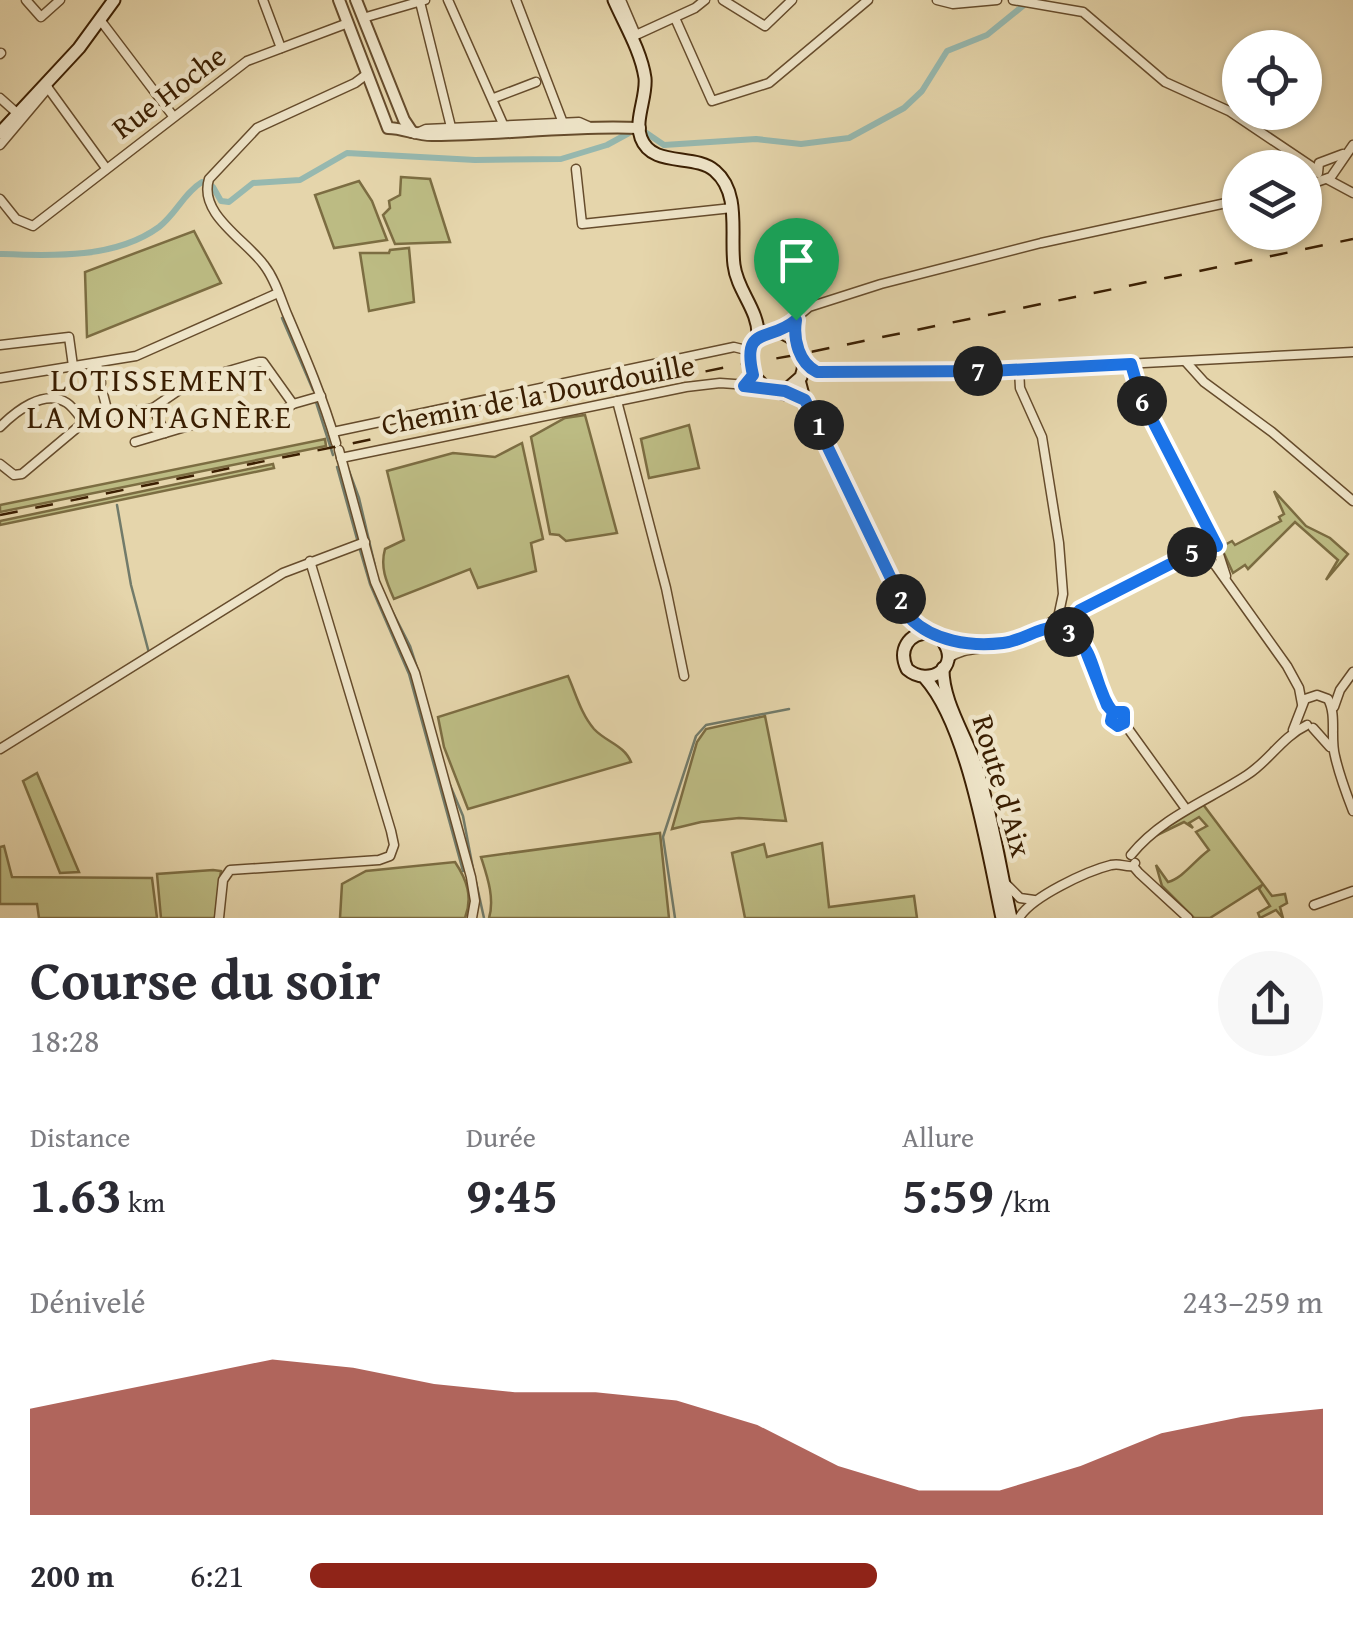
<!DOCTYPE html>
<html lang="fr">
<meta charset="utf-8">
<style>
body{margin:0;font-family:"Gentium Book Plus",serif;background:#f7f7f7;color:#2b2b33;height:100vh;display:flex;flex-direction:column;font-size:38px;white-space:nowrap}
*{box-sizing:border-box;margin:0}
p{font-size:32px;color:#7c7c81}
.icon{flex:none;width:55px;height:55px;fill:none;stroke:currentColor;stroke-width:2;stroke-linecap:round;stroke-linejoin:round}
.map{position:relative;height:918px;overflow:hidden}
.details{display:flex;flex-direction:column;background:#fff;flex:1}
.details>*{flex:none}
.tools{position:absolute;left:1222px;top:30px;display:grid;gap:20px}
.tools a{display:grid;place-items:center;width:100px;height:100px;border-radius:50%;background:#fff;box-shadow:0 2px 8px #0004;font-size:50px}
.pin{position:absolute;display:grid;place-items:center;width:85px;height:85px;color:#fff;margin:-102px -42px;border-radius:50% 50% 50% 0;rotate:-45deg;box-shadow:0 0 10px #0007}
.pin .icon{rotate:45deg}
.km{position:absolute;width:50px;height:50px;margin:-25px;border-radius:50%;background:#222;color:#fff;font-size:28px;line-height:50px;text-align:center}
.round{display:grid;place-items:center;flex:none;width:105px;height:105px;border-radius:52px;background:#f7f7f7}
.head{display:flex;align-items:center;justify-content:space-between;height:170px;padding:0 30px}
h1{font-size:55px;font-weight:600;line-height:75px}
.figures{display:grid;grid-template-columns:repeat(3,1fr);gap:15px;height:170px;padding:10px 30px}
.figures div{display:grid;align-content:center}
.figures b{font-size:50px;font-weight:600}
.figures small{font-size:28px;font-weight:400}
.figures p{font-size:28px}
.chart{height:280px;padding:20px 30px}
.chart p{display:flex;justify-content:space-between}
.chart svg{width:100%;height:180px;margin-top:10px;fill:#8f2418;opacity:.7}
ul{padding:0 30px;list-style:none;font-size:32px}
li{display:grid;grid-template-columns:160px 120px 1fr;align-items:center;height:75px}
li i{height:25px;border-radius:12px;background:#8f2418}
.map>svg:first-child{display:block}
</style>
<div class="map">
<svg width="1353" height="918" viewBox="0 0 1353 918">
<rect width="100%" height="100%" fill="#e5d5ab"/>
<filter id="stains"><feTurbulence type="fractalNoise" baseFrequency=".002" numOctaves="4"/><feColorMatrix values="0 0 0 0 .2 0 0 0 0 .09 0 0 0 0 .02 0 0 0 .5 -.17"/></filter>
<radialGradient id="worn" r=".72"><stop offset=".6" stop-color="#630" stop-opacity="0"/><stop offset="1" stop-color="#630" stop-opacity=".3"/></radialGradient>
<g fill="#bcbb83" stroke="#7c6d42" stroke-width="2.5">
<polygon points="401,177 430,179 450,242 395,244 383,215 390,208 389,201 400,195"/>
<polygon points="359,181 372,201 387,240 334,248 315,195"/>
<polygon points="194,231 221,283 87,337 85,272"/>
<polygon points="409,248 414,302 369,311 360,253 389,253 390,250"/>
<polygon points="585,415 617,533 566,541 559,535 550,534 531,437 565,418"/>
<polygon points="689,425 699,468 649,478 641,439"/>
<polygon points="325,439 326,446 0,512 0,505"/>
<path d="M522 443 543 539 531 543 536 571 478 588 470 569 394 599C386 581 380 567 385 549L404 540 387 471 453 453 495 457Z"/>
<polygon points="273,464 274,468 0,525 0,521"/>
<polygon points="1274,491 1306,526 1330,538 1348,554 1326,580 1338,560 1295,522 1248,569 1245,565 1233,573 1221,547 1232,541 1235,545 1281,521 1279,517 1284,514"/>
<path d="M568 676C576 694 581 714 594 729 606 742 624 745 631 762L468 809 444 747 438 717Z"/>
<polygon points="765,716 786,821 739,818 701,822 672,829 697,742 706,729"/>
<polygon points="37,773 79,872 60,873 23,781"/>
<path d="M1202 803 1272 896 1285 894 1287 903 1280 907 1283 918 1276 910 1260 918 1258 913 1270 906 1259 889 1262 885 1210 918H1194L1162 886 1156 865 1168 882C1183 878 1194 861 1209 850L1196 832 1207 826 1199 817 1189 823 1193 828 1184 822 1153 837Z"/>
<path d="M660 833 669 918H489C495 898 487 876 481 857Z"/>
<polygon points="822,843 829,907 914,896 917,918 745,918 732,853 764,844 767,857"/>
<polygon points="4,846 12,877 152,878 157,918 39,918 37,904 0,904 0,847"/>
<path d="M455 862C467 880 473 897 465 918H340L342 884 366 871Z"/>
<polygon points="213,870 221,871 215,918 161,918 157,874"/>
</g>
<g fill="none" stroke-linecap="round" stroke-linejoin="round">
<g stroke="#727b6a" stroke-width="2.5">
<polyline points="282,318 313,390"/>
<polyline points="316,402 333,455"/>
<polyline points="346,463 359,498 375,566"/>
<polyline points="337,467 357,539"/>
<polyline points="117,505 131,585 149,653"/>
<polyline points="360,550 370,584 409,674 463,871"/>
<polyline points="385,597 410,646 420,677"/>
<polyline points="450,785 463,816 474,874"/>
<polyline points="476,882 484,918"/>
<polyline points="675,918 663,837 696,736 706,725 789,709"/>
</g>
<g stroke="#96b8af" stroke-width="6">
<polyline points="645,132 664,145 756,139 801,144 849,138 904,108 922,91 947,51 987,35 1029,1"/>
<path d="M0 254C52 256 115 259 159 227 176 214 184 193 202 182L213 187 221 201 229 202 253 183 300 180 347 153 475 160 561 159 607 145 629 133"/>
</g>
<defs>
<g id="minor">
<polyline points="26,0 41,17 60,0"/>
<polyline points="263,0 281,48"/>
<polyline points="448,0 503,124"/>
<polyline points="516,0 563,123"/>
<polyline points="621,0 636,35 695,8 705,0"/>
<polyline points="723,0 765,26 792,0"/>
<polyline points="937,0 953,4 997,0"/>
<polyline points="1013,0 1083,12 1165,82 1229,111 1317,170"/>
<polyline points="420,2 451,127"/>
<polyline points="363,18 425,0"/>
<polyline points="675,18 712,101 769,83 868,0"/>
<polyline points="101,21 173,116"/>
<polyline points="0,54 1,53"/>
<polyline points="48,88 106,168"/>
<polyline points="0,98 18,114"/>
<polyline points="494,98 536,82"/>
<polyline points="415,134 426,129 579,122 588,126"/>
<polyline points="0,145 48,88"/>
<polyline points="576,169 582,224 732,208"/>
<polyline points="1318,173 1319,163 1343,154"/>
<polyline points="1327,179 1353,193"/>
<polyline points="1305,186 1331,177 1353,145"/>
<polyline points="0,199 16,219 33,226 247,61 348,23"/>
<polyline points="781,331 809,307 881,284 1041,243 1240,200"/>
<polyline points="0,345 69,337 73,366"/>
<polyline points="1186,362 1204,382 1272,432 1353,501"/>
<polyline points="97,364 101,383"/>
<polyline points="1131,365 1141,398 1213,536 1226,576"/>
<polyline points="1019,369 1020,388 1042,437 1059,543 1063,594 1059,613"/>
<polyline points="816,372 990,371 1353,352"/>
<polyline points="0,378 136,356 278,293"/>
<polyline points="103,394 109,417"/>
<polyline points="617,401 666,588 684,676"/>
<polyline points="153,408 165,433"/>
<path d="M0 427C15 412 44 388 67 403 73 407 79 416 84 422"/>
<polyline points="333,432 734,347 750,351"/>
<polyline points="135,442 202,422 277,415 293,404 321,396"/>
<path d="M336 443C323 398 305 356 287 314 280 297 275 279 264 265 246 240 198 214 209 179L257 128 355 83 367 74"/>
<polyline points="339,450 375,582 415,673 471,877 475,901 472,918"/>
<polyline points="341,458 686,387 720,383 763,386"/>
<polyline points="0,464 14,475 22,474 84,422 153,408 191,382 259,362 263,362 293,404"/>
<polyline points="1207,527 1210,558 1287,666 1299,688 1302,704"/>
<polyline points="1186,556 1214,564"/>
<polyline points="1070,613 1143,579 1209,542"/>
<polyline points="1057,619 1059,626 1077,638"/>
<polyline points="939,637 989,643"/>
<path d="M947 659C963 648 975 650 992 647 1018 641 1045 631 1062 612L1069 613 1107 705 1113 712 1111 721 1115 725 1124 723"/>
<polyline points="1334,707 1340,690 1353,672"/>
<polyline points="1113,712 1124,712 1126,717 1124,723 1186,809"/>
<polyline points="1313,728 1330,747"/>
<path d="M1293 730 1305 699 1317 695 1328 699C1337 715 1330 738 1335 756 1339 774 1346 793 1353 811"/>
<polyline points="0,749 283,573 365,542"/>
<path d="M1131 855C1162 817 1207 801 1247 775 1269 761 1282 737 1307 725"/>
<polyline points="1135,863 1133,866 1139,873 1188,918"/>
<polyline points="1005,883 1020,898 1034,900"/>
<polyline points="1314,905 1353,891"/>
<polyline points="219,918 223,880 230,870 379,860 390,856 394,845 391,831 310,561"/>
<path d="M1019 918C1031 897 1087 871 1111 865 1121 863 1124 867 1133 866"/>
</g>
<g id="tertiary">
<path d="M339 0 388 128C404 128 418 136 434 135 503 135 571 125 640 128"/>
<polyline points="356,0 404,120 412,132"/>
</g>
<g id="secondary">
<path d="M614 0C625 25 641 51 645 78 647 97 634 120 641 138 652 168 695 153 715 171 741 193 730 235 734 265 737 291 759 310 758 336"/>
<polyline points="0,133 79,48 114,0"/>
<path d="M799 380 804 399 910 617C919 627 937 632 944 643 960 667 929 688 907 669 898 650 908 633 929 633"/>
<path d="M785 391 801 377C819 329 736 305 753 375L767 389 804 399"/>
<path d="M943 668C942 702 968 739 978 772 993 819 1000 869 1011 918"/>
<path d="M925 678C968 726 988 853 1002 918"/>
</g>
</defs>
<use href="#minor" stroke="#664c2c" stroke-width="11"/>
<use href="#tertiary" stroke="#664c2c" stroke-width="14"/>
<use href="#secondary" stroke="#3b1f02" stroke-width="15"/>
<use href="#minor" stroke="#eee4c8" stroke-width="8"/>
<use href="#tertiary" stroke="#eee4c8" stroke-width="10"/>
<use href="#secondary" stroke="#eee4c8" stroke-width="11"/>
<polyline stroke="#3b1f02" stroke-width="2.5" stroke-dasharray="18 18" stroke-linecap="butt" points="0,515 722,368 801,354 1353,239"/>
</g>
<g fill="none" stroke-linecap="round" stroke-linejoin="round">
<defs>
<path id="route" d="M796 320C770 343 741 324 753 375L744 386 785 391 805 400 910 618C933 641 970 647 1003 643 1030 640 1050 615 1075 636 1096 653 1095 691 1113 712L1111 721 1118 726 1124 723V712H1113L1107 705 1073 618 1080 610 1186 556 1207 542 1217 546 1141 398 1131 364 990 371 817 372C799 363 793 340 796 320"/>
</defs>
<use href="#route" stroke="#fff" stroke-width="20"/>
<use href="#route" stroke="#1a73e8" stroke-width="12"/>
</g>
<g text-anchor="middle" stroke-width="9" stroke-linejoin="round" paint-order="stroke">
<g font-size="30" fill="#3b1f02" stroke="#eee4c8">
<text transform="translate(169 92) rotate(-37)" y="10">Rue Hoche</text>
<text transform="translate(538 395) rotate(-11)" y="10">Chemin de la Dourdouille</text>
<text transform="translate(1002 786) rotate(74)" y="10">Route d'Aix</text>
</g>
<g font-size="32" letter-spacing="2.5" fill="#3b1f02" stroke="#eee4c8">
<text x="160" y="391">LOTISSEMENT<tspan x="160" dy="37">LA MONTAGNÈRE</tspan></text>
</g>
</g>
<rect width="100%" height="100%" filter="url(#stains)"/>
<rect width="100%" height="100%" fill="url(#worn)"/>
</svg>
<div class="tools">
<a><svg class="icon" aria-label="locate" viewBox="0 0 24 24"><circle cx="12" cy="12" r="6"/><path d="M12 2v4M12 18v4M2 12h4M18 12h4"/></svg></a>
<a><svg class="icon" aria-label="layers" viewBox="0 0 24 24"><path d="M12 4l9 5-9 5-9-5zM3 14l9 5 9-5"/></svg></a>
</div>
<div class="pin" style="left:796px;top:320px;background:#1e9e55"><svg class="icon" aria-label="arrive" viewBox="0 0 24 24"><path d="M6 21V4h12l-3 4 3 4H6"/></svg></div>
<b class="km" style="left:819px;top:425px">1</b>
<b class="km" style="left:901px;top:599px">2</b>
<b class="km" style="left:1069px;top:632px">3</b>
<b class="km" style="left:1192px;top:552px">5</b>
<b class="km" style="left:1142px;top:401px">6</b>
<b class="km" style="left:978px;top:371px">7</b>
</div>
<section class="details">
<div class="head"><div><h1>Course du soir</h1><p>18:28</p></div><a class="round"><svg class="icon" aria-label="share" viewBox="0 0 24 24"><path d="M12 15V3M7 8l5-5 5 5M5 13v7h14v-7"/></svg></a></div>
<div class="figures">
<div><p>Distance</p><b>1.63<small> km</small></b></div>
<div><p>Durée</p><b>9:45</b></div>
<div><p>Allure</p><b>5:59<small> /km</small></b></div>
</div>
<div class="chart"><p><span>Dénivelé</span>243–259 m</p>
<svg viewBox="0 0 160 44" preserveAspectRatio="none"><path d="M0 44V18L10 14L20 10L30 6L40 8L50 12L60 14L70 14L80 16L90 22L100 32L110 38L120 38L130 32L140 24L150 20L160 18V44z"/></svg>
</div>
<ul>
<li><b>200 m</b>6:21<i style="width:56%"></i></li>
</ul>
</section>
